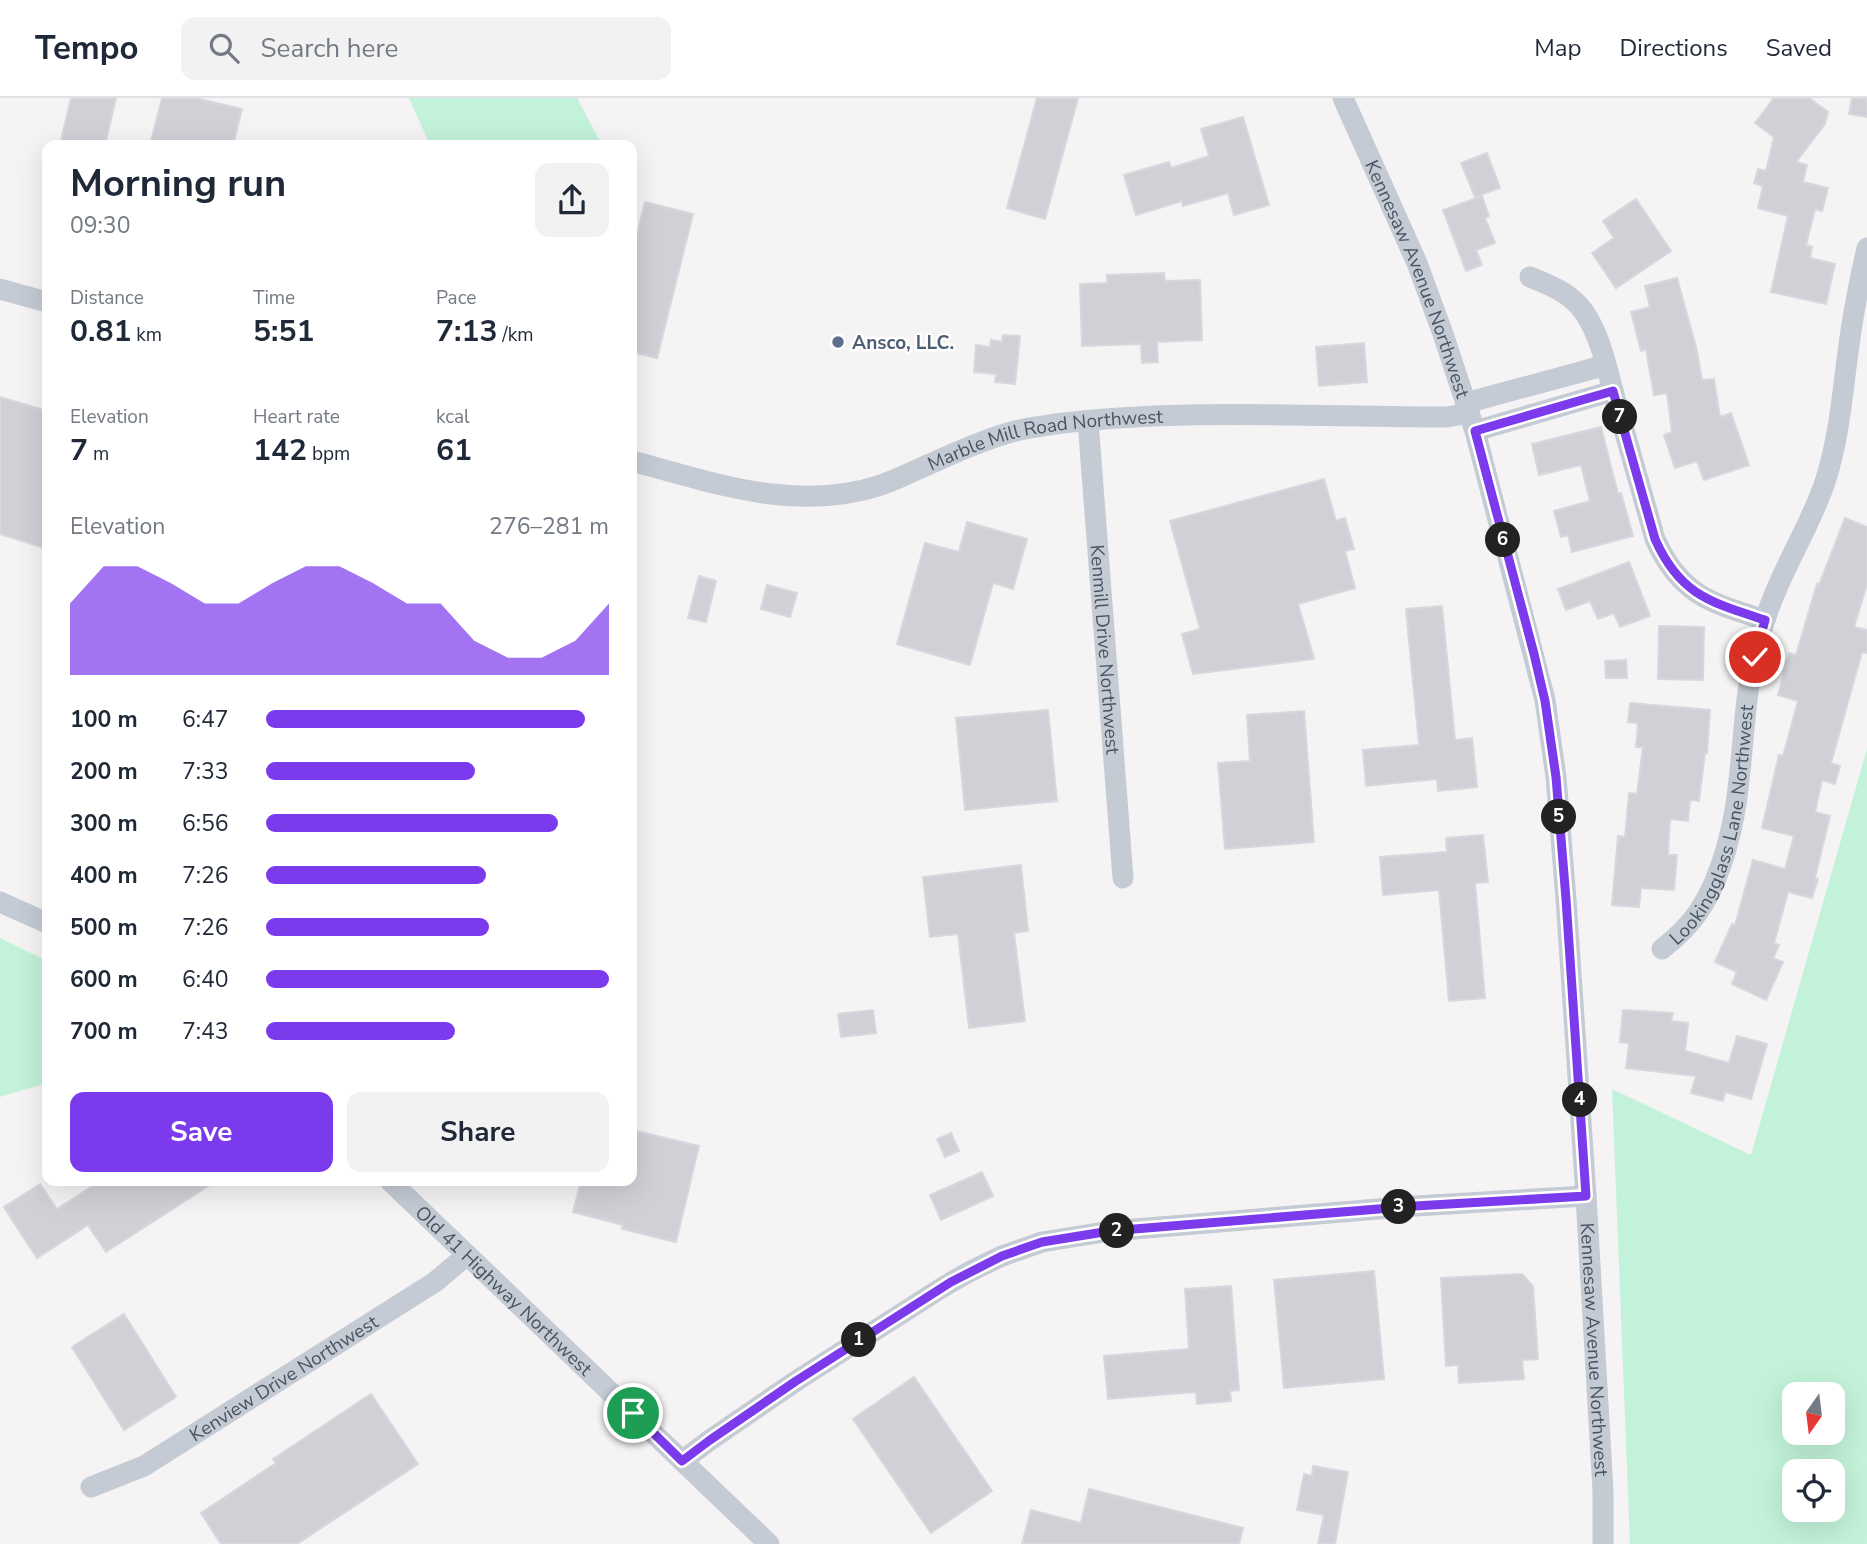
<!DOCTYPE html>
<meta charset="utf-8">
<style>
body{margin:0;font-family:"Nunito Sans",sans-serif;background:#f2f2f3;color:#1f2937;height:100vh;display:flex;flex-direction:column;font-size:26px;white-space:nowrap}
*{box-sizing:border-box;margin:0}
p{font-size:23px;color:#747a83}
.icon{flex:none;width:38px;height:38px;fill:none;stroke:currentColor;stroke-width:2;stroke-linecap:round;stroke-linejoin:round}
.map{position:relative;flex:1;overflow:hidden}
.side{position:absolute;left:42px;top:42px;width:595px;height:1046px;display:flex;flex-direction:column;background:#fff;border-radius:14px;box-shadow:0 7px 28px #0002}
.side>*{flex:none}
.needle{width:46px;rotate:194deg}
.buttons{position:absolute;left:1782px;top:1284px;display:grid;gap:14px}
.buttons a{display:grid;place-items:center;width:63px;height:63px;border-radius:14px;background:#fff;box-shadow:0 7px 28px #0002;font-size:35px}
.pin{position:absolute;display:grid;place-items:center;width:60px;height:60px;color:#fff;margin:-30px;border:4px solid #fff;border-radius:50%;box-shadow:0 2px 7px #0007}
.km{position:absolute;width:35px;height:35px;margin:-18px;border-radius:50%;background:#222;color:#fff;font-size:19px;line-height:35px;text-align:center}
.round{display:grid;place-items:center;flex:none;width:74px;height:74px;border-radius:14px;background:#f2f2f3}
.overview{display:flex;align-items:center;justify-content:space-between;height:119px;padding:0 28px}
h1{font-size:38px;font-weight:700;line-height:52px}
.stats{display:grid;grid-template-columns:repeat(3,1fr);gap:10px;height:119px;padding:7px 28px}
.stats div{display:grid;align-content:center}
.stats b{font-size:30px;font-weight:700}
.stats small{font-size:19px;font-weight:400}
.stats p{font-size:19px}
.chart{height:196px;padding:14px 28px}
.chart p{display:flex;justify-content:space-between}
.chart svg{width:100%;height:126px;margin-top:7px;fill:#7c3aed;opacity:.7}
.button{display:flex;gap:14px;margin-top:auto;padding:14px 28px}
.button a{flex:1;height:80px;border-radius:14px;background:#7c3aed;color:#fff;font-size:28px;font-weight:700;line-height:80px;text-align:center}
.button a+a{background:#f2f2f3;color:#1f2937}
ul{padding:0 28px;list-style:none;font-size:23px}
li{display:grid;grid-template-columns:112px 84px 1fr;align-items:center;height:52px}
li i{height:18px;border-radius:9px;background:#7c3aed}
header{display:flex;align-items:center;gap:42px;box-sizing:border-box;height:98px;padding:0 35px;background:#fff;border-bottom:2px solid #e0e1e3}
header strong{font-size:33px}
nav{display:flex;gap:38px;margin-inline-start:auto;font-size:24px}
.search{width:490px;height:63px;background:#f2f2f3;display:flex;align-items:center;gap:18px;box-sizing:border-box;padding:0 24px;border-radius:14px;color:#747a83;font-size:26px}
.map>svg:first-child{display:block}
</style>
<header>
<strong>Tempo</strong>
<div class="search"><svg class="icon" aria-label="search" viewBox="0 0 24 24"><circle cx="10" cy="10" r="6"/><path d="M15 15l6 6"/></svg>Search here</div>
<nav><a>Map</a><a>Directions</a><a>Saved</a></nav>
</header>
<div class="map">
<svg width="1867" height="1446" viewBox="0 0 1867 1446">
<rect width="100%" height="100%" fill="#f5f3f3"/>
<g fill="#c2f2d9" fill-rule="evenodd">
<polygon points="409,0 577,0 602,47 430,47"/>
<path d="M1867 651V1446H1630L1612 991 1751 1057ZM1794 1297H1832V1335H1794ZM1794 1374H1832V1412H1794Z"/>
<polygon points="0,840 47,863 47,985 0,999"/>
</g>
<g fill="#cfd1d7" stroke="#d7d8de" stroke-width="2">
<polygon points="71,0 116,0 105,47 60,47"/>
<polygon points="162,0 195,0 242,11 233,47 150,47"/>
<polygon points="1037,0 1078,0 1045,121 1007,110"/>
<polygon points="1774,0 1809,0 1828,14 1825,26 1796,64 1807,67 1803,84 1828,90 1822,113 1815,111 1806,147 1812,149 1810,160 1835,166 1826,206 1771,194 1788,118 1758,110 1763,88 1754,85 1758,71 1766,73 1774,39 1755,25"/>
<polygon points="1852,0 1867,0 1867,19 1849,16"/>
<polygon points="1243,19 1269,107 1234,117 1228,95 1183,108 1182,103 1136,117 1124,77 1169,64 1171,70 1209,58 1201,31"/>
<polygon points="1487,55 1500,90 1475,99 1461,65"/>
<polygon points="1482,98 1489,118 1485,120 1495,145 1476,152 1482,167 1466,173 1443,112"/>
<polygon points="1636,101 1671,153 1616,190 1592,155 1614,140 1603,123"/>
<polygon points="645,104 693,116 657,260 632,254 632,157"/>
<polygon points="1164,175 1165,183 1200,182 1202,242 1157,244 1158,264 1142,265 1141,246 1082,248 1080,186 1107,185 1107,177"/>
<polygon points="1677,180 1697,253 1702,282 1714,281 1720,319 1731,315 1749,367 1704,382 1697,363 1675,370 1664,337 1672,334 1667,295 1654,297 1646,251 1641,253 1631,214 1650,209 1645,188"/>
<polygon points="1003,237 1020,238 1015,286 995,284 996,276 974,274 976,247 990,249 991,242 1002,244"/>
<polygon points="1364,245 1367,284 1319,288 1316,249"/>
<polygon points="0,299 47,313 47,451 0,436"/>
<polygon points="1601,329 1618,396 1621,395 1633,438 1572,454 1568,437 1561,439 1554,413 1590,403 1581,367 1539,377 1532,346"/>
<polygon points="1324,381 1336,423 1345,420 1354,451 1345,453 1355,490 1298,506 1314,561 1193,576 1182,536 1200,531 1170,423"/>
<polygon points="1845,420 1867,429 1867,486 1854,529 1867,532 1867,555 1862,554 1831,665 1840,668 1835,686 1822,682 1815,714 1830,718 1815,780 1818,781 1812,800 1788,794 1774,845 1779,847 1773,860 1783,864 1766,902 1732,886 1737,874 1715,864 1732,826 1735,827 1753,762 1785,771 1794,738 1762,730 1779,657 1783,658 1798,603 1778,597 1789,555 1796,557 1817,486 1819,487"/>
<polygon points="967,424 1027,441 1013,491 993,485 970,567 897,546 925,445 959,454"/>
<polygon points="1629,464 1650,518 1620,529 1614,515 1598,521 1590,503 1566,512 1558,491"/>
<polygon points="699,478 716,483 706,524 688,520"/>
<polygon points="767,487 797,495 790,519 761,511"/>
<polygon points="1442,508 1455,642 1472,640 1477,689 1438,693 1437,681 1366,688 1363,652 1419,647 1406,511"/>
<polygon points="1659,528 1704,529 1703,582 1658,581"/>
<polygon points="1626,562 1627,580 1606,580 1605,563"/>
<polygon points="1630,605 1710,612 1707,655 1705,655 1699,703 1690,702 1688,723 1670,721 1668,757 1677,757 1674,792 1641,790 1639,809 1612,807 1618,738 1625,739 1629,695 1637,696 1643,649 1636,649 1638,625 1628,624"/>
<polygon points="1048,612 1057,703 965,712 956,620"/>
<polygon points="1304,613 1314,744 1225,751 1218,665 1250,663 1247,617"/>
<polygon points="1483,737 1488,784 1475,785 1485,900 1449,903 1439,792 1383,797 1380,759 1447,754 1446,740"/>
<polygon points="1021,767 1028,833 1014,835 1025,923 969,930 958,836 930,839 923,779"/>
<polygon points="873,912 876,935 841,939 838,916"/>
<polygon points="1623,912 1673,915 1671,923 1688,925 1685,953 1729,965 1737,938 1767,946 1751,1001 1725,994 1723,1003 1691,995 1696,978 1626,970 1629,945 1620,944"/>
<polygon points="632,1032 699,1048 676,1144 622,1131 623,1127 573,1114 581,1083 632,1083"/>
<polygon points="951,1035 959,1053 945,1059 937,1041"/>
<polygon points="982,1074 993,1098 941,1122 930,1097"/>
<polygon points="100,1083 216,1083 106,1154 88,1127 37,1160 4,1109 40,1086 57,1111"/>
<polygon points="1374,1173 1384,1281 1284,1290 1274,1182"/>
<polygon points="1522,1176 1533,1188 1538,1261 1522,1262 1524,1281 1459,1285 1458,1267 1446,1268 1441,1180"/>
<polygon points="1231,1188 1239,1292 1230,1293 1231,1303 1197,1306 1196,1294 1108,1301 1104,1258 1189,1251 1185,1191"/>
<polygon points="124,1216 176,1299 124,1332 72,1249"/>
<polygon points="914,1279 992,1393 931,1435 853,1321"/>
<polygon points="371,1296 418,1366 297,1446 221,1446 201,1415 276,1365 273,1361"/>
<polygon points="1313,1368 1348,1374 1335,1446 1318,1446 1324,1417 1297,1412 1304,1376 1312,1378"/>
<polygon points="1089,1391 1243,1430 1239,1446 1022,1446 1031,1412 1081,1425"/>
</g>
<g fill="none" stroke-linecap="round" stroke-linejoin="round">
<g stroke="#c4cbd4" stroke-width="21">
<path id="s1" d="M1343 0 1417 165 1443 236 1475 333 1545 602 1556 679 1566 801 1586 1098 1603 1393V1446"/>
<path d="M1530 179C1550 187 1571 195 1584 214 1601 239 1607 271 1615 300 1628 347 1642 394 1655 441 1680 497 1711 505 1765 522"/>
<polyline points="0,191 47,204"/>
<polyline points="1466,305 1606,267"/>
<path id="s2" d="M1088 323 1123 780"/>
<polyline points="1475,333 1613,293"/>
<path id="s3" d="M632 363C713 385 797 415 881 387 896 382 910 375 925 368 955 355 991 338 1024 331 1034 329 1045 328 1055 326 1185 310 1317 319 1447 319L1469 315"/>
<polyline points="0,804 47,825"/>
<path id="s4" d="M1662 851C1676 840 1689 828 1699 813 1723 777 1735 724 1739 682 1744 640 1745 597 1755 556 1760 539 1764 522 1771 505 1786 464 1811 426 1825 384 1841 335 1843 284 1851 233 1855 205 1861 177 1867 150"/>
<path id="s5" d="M390 1083 769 1446"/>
<polyline points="682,1363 710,1342 796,1283 943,1189 969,1174 1002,1158 1042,1144 1110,1133 1415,1108 1586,1098"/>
<path id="s6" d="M91 1389 144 1368 435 1184 467 1157"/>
</g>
</g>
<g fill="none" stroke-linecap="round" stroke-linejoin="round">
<defs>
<path id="route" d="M633 1315 682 1363 710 1342 796 1283 951 1184 1002 1158 1042 1144 1110 1133 1415 1108 1586 1098 1566 801 1556 679 1545 603 1534 556 1475 333 1613 293 1655 441C1680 497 1710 504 1765 522L1755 559"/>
</defs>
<use href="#route" stroke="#fff" stroke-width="14"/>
<use href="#route" stroke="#7c3aed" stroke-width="9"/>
</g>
<circle fill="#5c6f8a" stroke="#fff" stroke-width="2.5" cx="838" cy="244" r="7"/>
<g text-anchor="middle" stroke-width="5" stroke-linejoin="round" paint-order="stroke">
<g font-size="19" fill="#4a5461" stroke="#fff">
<text dy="7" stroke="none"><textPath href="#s1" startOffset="196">Kennesaw Avenue Northwest</textPath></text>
<text dy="7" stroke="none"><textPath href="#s3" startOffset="427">Marble Mill Road Northwest</textPath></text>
<text dy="7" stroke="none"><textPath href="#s2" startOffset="229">Kenmill Drive Northwest</textPath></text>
<text dy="7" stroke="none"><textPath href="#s4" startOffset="140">Lookingglass Lane Northwest</textPath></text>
<text dy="7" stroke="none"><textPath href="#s5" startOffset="158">Old 41 Highway Northwest</textPath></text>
<text dy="7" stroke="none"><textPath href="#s1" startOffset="1288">Kennesaw Avenue Northwest</textPath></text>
<text dy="7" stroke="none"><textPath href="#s6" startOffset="222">Kenview Drive Northwest</textPath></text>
</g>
<g font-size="19" font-weight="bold" fill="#4e5e75" stroke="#fff" text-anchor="start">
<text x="852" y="251">Ansco, LLC.</text>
</g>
</g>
</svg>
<div class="buttons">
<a><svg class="needle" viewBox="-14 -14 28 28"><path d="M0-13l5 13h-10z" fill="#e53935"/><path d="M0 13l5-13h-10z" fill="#747a83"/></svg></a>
<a><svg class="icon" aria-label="locate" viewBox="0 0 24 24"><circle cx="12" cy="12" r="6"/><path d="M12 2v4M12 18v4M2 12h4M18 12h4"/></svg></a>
</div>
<div class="pin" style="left:633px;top:1315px;background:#1e9e55"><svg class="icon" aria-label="arrive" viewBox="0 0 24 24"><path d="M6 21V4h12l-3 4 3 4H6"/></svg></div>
<div class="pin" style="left:1755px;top:559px;background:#d93025"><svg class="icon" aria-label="check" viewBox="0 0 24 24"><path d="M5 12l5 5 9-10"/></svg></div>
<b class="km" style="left:859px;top:1242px">1</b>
<b class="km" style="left:1117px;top:1133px">2</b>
<b class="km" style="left:1399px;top:1109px">3</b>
<b class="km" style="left:1580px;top:1002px">4</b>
<b class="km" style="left:1559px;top:719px">5</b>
<b class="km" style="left:1503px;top:442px">6</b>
<b class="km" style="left:1620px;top:319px">7</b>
<section class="side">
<div class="overview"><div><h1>Morning run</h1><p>09:30</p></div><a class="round"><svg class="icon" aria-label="share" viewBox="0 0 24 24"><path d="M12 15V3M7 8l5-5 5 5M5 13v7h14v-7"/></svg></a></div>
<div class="stats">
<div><p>Distance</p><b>0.81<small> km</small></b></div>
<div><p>Time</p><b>5:51</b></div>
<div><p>Pace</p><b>7:13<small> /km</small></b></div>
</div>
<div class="stats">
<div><p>Elevation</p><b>7<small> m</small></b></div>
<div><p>Heart rate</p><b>142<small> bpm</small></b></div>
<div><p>kcal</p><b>61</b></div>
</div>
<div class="chart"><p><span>Elevation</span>276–281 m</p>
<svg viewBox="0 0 160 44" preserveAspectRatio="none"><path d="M0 44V19L10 6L20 6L30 12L40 19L50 19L60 12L70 6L80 6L90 12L100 19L110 19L120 32L130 38L140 38L150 32L160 19V44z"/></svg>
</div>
<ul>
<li><b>100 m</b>6:47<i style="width:93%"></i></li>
<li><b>200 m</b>7:33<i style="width:61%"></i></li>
<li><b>300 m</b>6:56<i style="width:85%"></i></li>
<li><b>400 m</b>7:26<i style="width:64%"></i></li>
<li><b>500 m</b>7:26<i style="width:65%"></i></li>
<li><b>600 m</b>6:40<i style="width:100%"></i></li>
<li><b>700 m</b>7:43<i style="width:55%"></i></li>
</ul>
<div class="button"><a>Save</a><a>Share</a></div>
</section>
</div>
